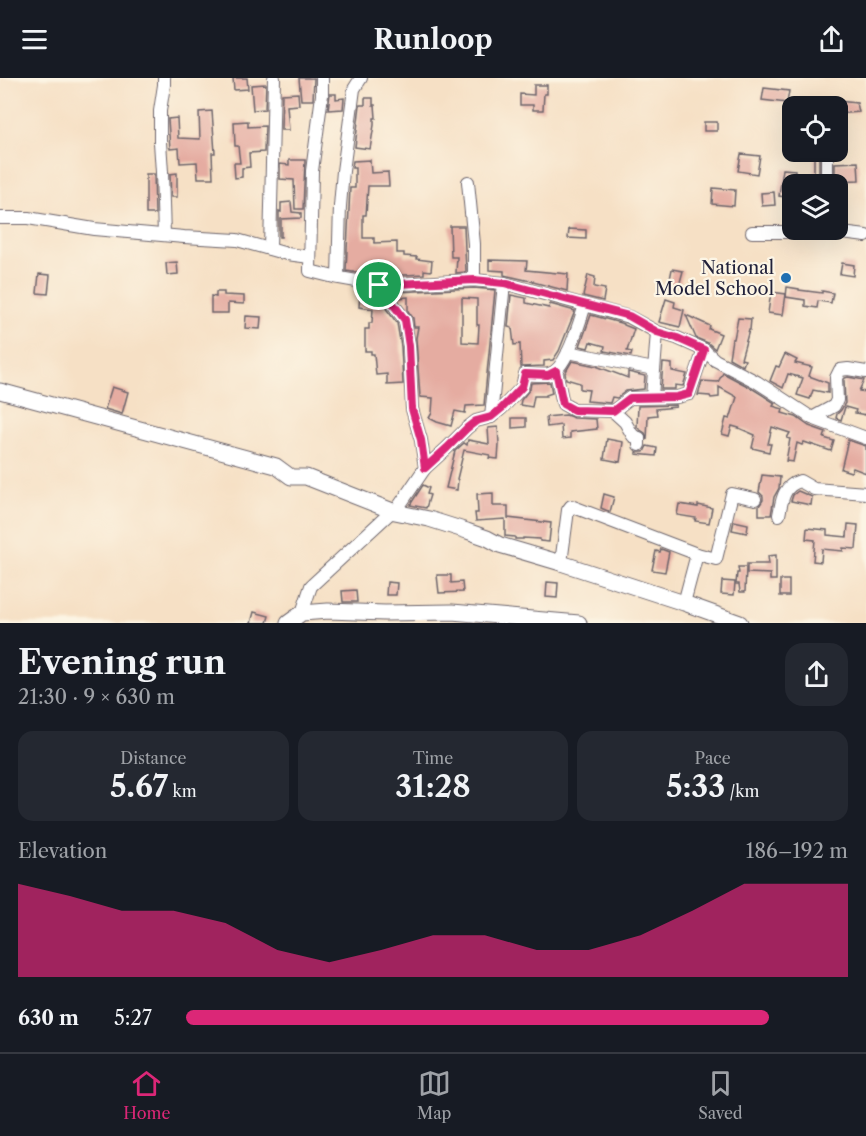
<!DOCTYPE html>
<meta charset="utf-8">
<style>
body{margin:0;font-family:"Libre Caslon Text",serif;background:#242831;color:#f1f3f6;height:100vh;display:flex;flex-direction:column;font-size:22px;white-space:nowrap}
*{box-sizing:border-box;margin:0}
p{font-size:20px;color:#9ea1a6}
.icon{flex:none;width:33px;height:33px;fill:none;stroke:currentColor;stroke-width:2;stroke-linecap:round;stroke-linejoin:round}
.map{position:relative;height:545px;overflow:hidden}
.side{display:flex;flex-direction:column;background:#171b24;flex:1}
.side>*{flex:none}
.tools{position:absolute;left:782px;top:18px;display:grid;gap:12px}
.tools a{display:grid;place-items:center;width:66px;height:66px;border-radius:12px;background:#171b24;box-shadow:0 6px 24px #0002;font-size:30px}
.pin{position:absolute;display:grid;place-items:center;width:51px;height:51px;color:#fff;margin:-26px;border:3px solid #fff;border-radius:50%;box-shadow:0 2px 6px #0007}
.round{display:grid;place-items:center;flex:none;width:63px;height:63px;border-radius:18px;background:#242831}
.head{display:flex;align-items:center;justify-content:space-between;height:102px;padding:0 18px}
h1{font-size:33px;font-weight:700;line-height:45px}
.figures{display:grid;grid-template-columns:repeat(3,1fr);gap:9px;height:102px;padding:6px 18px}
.figures div{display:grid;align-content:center;border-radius:15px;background:#242831;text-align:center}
.figures b{font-size:30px;font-weight:700}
.figures small{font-size:16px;font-weight:400}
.figures p{font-size:16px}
.chart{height:168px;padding:12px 18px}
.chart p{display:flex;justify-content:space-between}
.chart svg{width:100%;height:108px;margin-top:6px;fill:#db2777;opacity:.7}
ul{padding:0 18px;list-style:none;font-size:20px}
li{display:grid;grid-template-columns:96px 72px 1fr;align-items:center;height:45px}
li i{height:15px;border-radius:8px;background:#db2777}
header{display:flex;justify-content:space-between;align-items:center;height:78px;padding:0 18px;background:#171b24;font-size:27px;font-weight:700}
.dock{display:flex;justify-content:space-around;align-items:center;height:84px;border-top:2px solid #363941;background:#171b24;font-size:16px;color:#9ea1a6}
.dock a{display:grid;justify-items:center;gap:3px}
.dock .active{color:#db2777}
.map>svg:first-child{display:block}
</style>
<header><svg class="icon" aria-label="menu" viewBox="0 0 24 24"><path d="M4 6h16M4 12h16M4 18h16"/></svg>Runloop<svg class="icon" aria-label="share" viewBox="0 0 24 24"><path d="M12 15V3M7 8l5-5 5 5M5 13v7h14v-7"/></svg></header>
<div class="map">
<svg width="866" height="545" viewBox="0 0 866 545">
<rect width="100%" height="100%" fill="#fcf5e5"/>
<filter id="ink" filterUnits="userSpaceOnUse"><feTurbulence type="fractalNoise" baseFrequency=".0167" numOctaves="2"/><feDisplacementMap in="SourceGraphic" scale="12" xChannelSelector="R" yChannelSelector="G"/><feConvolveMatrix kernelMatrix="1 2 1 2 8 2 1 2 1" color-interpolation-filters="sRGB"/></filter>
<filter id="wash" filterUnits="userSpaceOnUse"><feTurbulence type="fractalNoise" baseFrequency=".008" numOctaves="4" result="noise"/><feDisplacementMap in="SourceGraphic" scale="24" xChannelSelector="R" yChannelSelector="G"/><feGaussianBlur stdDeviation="1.35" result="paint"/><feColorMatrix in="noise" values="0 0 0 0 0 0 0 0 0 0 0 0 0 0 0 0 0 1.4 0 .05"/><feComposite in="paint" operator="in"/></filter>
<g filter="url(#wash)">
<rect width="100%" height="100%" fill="#f6e0c5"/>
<g id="blocks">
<g fill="#e5aca1" fill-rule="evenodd">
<polygon points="233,0 247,0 248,11 234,12"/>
<polygon points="299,0 314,0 313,22 301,22"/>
<polygon points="266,6 265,31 253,32 251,7"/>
<polygon points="534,7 547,7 547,16 544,16 543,32 533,32 533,27 520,27 520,16 534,17"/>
<polygon points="764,10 789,13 787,25 762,22"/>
<polygon points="298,15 299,27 287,28 289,52 281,52 282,16"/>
<polygon points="330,16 336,16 336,21 344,20 343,31 328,32"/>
<polygon points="365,20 373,20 373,27 375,27 376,40 374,40 374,47 370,71 355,69 360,27 365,27"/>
<polygon points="837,23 857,25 859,34 837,36"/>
<polygon points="212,33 215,75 212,75 213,100 198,100 197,84 180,85 179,70 170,71 168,41 177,40 178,60 200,61 199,34"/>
<polygon points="248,43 248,49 265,48 264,74 249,75 250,89 242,90 242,99 235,100 234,85 240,85 238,68 235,68 234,44"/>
<rect x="704" y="44" width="13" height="9"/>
<rect x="814" y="75" width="5" height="27"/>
<polygon points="741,76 760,78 757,96 738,93"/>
<polygon points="289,82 305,82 303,131 295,131 294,102 280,101 280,86 289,87"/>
<polygon points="370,82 371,95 388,94 389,108 368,108 366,137 363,137 363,160 374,160 374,165 397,164 397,175 404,175 404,178 417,179 416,181 432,183 431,193 424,192 424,196 384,198 384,196 367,196 346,193 350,110 355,110 355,90 352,90 353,83"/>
<polygon points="858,84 859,102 835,103 835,85"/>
<polygon points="783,91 795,92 795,100 792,99 792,120 779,118"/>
<polygon points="177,95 177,119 171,119 170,96"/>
<polygon points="146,96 154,96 155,136 146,136"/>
<polygon points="713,110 735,112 734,128 712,126"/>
<polygon points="774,114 775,127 762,128 761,115"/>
<polygon points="291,124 292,134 301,135 301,140 281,141 281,159 279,159 279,133 281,134 281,125"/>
<polygon points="450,148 464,148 466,194 456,195 457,179 451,179"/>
<polygon points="569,151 586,152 586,161 568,160"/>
<polygon points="489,182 527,183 526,192 568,196 567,213 533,204 533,203 526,202 504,197 504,193 489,192"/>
<polygon points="177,184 178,196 167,197 166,185"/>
<polygon points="842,185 854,187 853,198 840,196"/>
<polygon points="672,191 683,193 679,208 669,206"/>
<polygon points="39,196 50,197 48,216 37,215"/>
<polygon points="588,197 595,199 594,209 605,211 603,223 583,218"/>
<polygon points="787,209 799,211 799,212 822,215 822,213 833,215 831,225 818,223 817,230 805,228 805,222 786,219"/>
<path d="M474 210 495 212 484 327 466 328 465 335 455 333 451 348 437 344 429 340 432 335 433 320 420 319 416 260 418 249H414L413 240 408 233V219L399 220 398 214ZM462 220 477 221V247H479L478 265 462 264Z"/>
<polygon points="216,214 224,214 224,217 244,218 244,226 228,225 228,235 211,235 211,218 216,219"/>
<polygon points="771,214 786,216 783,237 768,235"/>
<polygon points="360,215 375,216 397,245 401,269 403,306 387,307 387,296 376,297 374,276 371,276 371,273 365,273 365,251 369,251 369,245 372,245 373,231 359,229"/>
<polygon points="511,217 526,220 526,225 549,230 550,226 575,233 559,273 553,282 544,283 544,288 521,289 520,266 514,267 512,250 508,249"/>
<polygon points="666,221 675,224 674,229 684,232 680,249 659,244"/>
<polygon points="591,237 624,246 624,247 634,251 627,273 632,274 631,278 604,273 605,268 590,264 588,270 580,268"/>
<polygon points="686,237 710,248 709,251 721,256 715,271 708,265 696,260"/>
<polygon points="246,238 261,239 260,251 245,250"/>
<polygon points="738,240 751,241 750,252 749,252 741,281 745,282 743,288 729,280 732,261 734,261"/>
<polygon points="785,276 797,282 795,285 812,289 809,298 828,305 828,315 813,312 810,321 797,317 803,300 788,296 783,310 770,303 776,288 779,289"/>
<polygon points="572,283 596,288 628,300 628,294 645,298 644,311 626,313 617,320 612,319 610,325 587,323 589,312 580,311 580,305 566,301 565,295"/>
<polygon points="663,285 672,286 672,293 687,296 683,308 675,307 675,311 661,311"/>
<polygon points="723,295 753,311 775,325 773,328 783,331 782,335 796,339 809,348 826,354 824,360 834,363 831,373 804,364 802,367 797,365 793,384 786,383 790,361 787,360 790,355 772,349 768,366 771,366 769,374 752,370 755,357 739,350 732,348 729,358 722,356 726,340 730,341 737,319 719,309 719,319 711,320 710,318 698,317 702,303 718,304"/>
<polygon points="848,299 864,302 859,313 866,314 866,337 855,335 856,332 845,329 841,342 836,340 837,336 841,332 845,325 844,302 845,300"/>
<polygon points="550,304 552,315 546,317 546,318 534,318 532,329 520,327 521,322 530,311 531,305"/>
<polygon points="112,309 128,314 122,336 105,331"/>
<polygon points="676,327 676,329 656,331 657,337 648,338 647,362 645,355 639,351 637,349 638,328"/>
<polygon points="566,337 574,340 596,341 597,351 570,354 570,360 562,361 561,347 547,349 546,339"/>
<polygon points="512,340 526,340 526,349 512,350"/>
<polygon points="498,349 499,367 498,381 489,380 490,377 464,372 457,401 458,402 457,412 446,410 455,373 464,365 467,367 468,362 489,366 488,350"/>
<polygon points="607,361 623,364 620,384 604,381"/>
<polygon points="848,362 866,368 866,395 853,390 851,394 841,391"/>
<polygon points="647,368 657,370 656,378 636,376 636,374 644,374"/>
<polygon points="762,397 780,399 779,410 774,419 771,437 759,437 759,428 763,422 763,418 759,414"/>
<polygon points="423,407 429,410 427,416 430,417 426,430 410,427"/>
<polygon points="798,413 812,419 811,427 791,423 793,417"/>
<polygon points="493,415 493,428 508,428 508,440 551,445 549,464 540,463 540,461 523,460 523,461 515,461 515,459 505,458 505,441 476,443 475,435 478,435 477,416"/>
<polygon points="604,416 614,419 610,434 601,430"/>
<polygon points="679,426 698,429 698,427 712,430 709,445 695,443 696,440 677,437"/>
<polygon points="734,443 748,446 747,455 732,452"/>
<polygon points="848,446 858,447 856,471 843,470 843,473 822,471 821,484 813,483 815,462 806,461 807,450 827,452 827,457 847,459"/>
<polygon points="661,471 669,474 665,494 652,492 656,473 660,474"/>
<polygon points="776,477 776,502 770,502 770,496 747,495 747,486 769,486 768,478"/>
<polygon points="738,489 746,489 745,514 740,514 739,506 736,506 737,495 739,495"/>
<polygon points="437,497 451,497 451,505 462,504 463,514 439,515"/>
<rect x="780" y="502" width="9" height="16"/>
<polygon points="722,503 735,504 734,517 721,516"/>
<polygon points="387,504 397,505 396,517 386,517"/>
<polygon points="547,504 558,505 557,520 546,519"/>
<polygon points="356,512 357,524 343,524 342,513"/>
<polygon points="254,534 269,538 267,545 251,545"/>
</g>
</g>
</g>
<g filter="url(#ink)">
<use href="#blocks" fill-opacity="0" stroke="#6c646b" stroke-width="1.5"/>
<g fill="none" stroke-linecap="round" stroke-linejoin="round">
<defs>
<g id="minor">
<polyline points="164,0 164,7 160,33 160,64 162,94 164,157"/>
<polyline points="322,0 322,17 312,93 310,193 334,199 379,207 474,202 504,205 629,239 657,254 677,260 704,272 715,282 757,304 812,340 866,360"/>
<polyline points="468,104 474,166 474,202"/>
<polyline points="827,106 827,78"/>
<polyline points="0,140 28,140 94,151 184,159 237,162 287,176 310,179"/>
<polyline points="752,154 834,154 866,158"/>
<polyline points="270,171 274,0"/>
<polyline points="338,199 340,128 343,93 354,11 361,0"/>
<polyline points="568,274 654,291"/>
<polyline points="556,293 563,326 574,332 613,333 630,320 677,319 689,316 704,272"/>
<polyline points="652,319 657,254"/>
<polyline points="613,333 625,344 633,358 639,360 639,367"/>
<polyline points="491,339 504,205"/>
<polyline points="812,340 834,328 837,322 836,300 840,292 848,291 866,294"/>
<path d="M425 390 447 370 467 350 476 343 491 339 502 330 522 309 525 296C532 296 541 298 549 296 566 293 580 243 585 227"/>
<path d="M779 437C782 422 783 408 800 403L814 411 866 415"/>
<polyline points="561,485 568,432 571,428 697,476 716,481 732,416 755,421"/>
<polyline points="684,525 697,476"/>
<polyline points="302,535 311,508 390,435 395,434 425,390 421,362 412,331 409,268 405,242 379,207"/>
</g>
<g id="tertiary">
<polyline points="0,313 276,388 291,399 306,399 395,434 429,441 467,453 487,460 500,467 561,485 684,525 740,545"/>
<polyline points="288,545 302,535 328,533 385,535 452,534 579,545"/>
</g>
</defs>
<use href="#minor" stroke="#6c646b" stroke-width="14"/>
<use href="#tertiary" stroke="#6c646b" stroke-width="17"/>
<use href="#minor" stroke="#fff" stroke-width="12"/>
<use href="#tertiary" stroke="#fff" stroke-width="15"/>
</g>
</g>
<g fill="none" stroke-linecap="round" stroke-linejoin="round" filter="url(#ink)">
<defs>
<polygon id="route" points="474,202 504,205 629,238 657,254 677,260 704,272 689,316 677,319 630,320 613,333 574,332 563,326 556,293 548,297 525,296 522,309 502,330 491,339 476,343 467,350 447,370 425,390 421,362 412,331 409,268 405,242 379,207"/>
</defs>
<use href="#route" stroke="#fff" stroke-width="12"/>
<use href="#route" stroke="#db2777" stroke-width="8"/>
</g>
<circle fill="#1f6fb2" stroke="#fcf5e5" stroke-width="2" cx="786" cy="200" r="6"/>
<g text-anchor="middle" stroke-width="4.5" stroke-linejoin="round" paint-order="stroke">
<g font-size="18" fill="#22223b" stroke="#fcf5e5" text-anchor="end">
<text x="774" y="196">National<tspan x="774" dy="21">Model School</tspan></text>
</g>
</g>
</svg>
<div class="tools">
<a><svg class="icon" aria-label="locate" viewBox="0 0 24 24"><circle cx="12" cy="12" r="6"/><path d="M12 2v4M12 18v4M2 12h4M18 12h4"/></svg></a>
<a><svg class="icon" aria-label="layers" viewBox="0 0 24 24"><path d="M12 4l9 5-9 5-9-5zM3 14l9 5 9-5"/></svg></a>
</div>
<div class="pin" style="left:379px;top:207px;background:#1e9e55"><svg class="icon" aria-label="arrive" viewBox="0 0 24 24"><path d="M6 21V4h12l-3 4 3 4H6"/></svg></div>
</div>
<section class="side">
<div class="head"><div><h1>Evening run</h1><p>21:30 · 9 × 630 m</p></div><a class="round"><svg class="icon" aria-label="share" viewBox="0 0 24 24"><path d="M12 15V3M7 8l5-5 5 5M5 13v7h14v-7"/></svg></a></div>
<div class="figures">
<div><p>Distance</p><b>5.67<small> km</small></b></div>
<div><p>Time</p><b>31:28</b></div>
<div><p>Pace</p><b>5:33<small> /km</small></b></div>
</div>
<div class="chart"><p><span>Elevation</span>186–192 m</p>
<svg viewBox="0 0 160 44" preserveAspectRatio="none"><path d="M0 44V6L10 11L20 17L30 17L40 22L50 33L60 38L70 33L80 27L90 27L100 33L110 33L120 27L130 17L140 6L150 6L160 6V44z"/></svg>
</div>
<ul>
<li><b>630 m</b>5:27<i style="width:88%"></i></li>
</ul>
</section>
<nav class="dock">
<a class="active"><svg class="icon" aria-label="home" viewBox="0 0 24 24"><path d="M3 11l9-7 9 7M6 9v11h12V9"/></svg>Home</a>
<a><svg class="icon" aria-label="map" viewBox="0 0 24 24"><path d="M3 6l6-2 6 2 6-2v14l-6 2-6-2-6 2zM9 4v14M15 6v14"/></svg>Map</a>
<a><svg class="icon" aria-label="saved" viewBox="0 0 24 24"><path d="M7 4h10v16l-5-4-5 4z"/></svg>Saved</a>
</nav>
